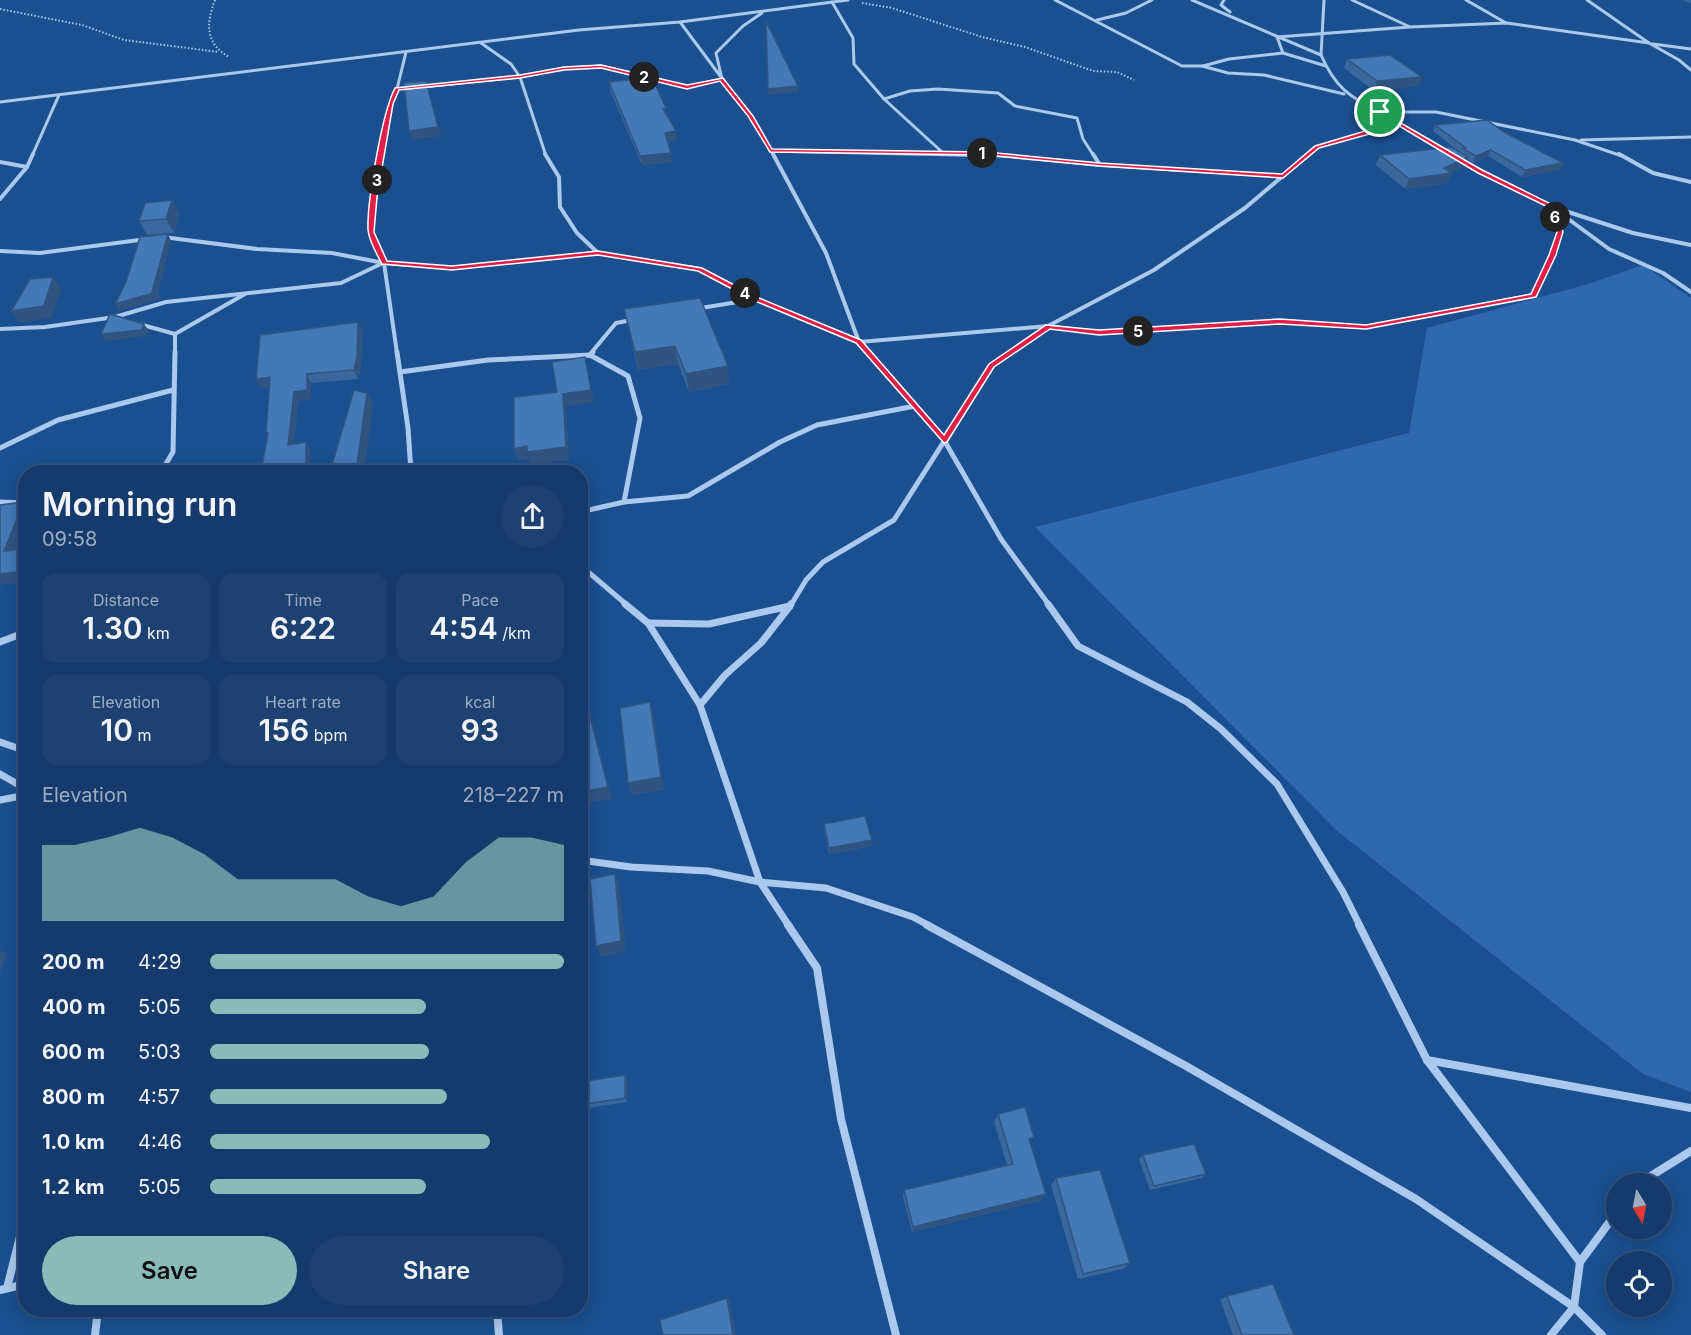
<!DOCTYPE html>
<meta charset="utf-8">
<style>
body{margin:0;font-family:Inter,sans-serif;background:#1d4271;color:#f1f3f6;height:100vh;display:flex;flex-direction:column;font-size:22px;white-space:nowrap}
*{box-sizing:border-box;margin:0}
p{font-size:20px;color:#9dadc1}
.icon{flex:none;width:33px;height:33px;fill:none;stroke:currentColor;stroke-width:2;stroke-linecap:round;stroke-linejoin:round}
.map{position:relative;flex:1;overflow:hidden}
.sheet{position:absolute;left:18px;top:465px;width:570px;height:852px;display:flex;flex-direction:column;background:#143b6b;border-radius:24px;box-shadow:0 3px 15px #0003,0 0 0 2px #33557e}
.sheet>*{flex:none}
.needle{width:39px;rotate:170deg}
.tools{position:absolute;left:1606px;top:1173px;display:grid;gap:12px}
.tools a{display:grid;place-items:center;width:66px;height:66px;border-radius:50%;background:#143b6b;box-shadow:0 3px 15px #0003,0 0 0 2px #33557e;font-size:30px}
.pin{position:absolute;display:grid;place-items:center;width:51px;height:51px;color:#fff;margin:-26px;border:3px solid #fff;border-radius:50%;box-shadow:0 2px 6px #0007}
.km{position:absolute;width:30px;height:30px;margin:-15px;border-radius:50%;background:#222;color:#fff;font-size:16px;line-height:30px;text-align:center}
.round{display:grid;place-items:center;flex:none;width:63px;height:63px;border-radius:32px;background:#1d4271}
.overview{display:flex;align-items:center;justify-content:space-between;height:102px;padding:0 24px}
h1{font-size:33px;font-weight:600;line-height:45px}
.metrics{display:grid;grid-template-columns:repeat(3,1fr);gap:9px;height:102px;padding:6px 24px}
.metrics div{display:grid;align-content:center;border-radius:15px;background:#1d4271;text-align:center}
.metrics b{font-size:30px;font-weight:600}
.metrics small{font-size:16px;font-weight:400}
.metrics p{font-size:16px}
.chart{height:168px;padding:12px 24px}
.chart p{display:flex;justify-content:space-between}
.chart svg{width:100%;height:108px;margin-top:6px;fill:#8bbbb9;opacity:.7}
.action{display:flex;gap:12px;margin-top:auto;padding:12px 24px}
.action a{flex:1;height:69px;border-radius:36px;background:#8bbbb9;color:#111;font-size:24px;font-weight:600;line-height:69px;text-align:center}
.action a+a{background:#1d4271;color:#f1f3f6}
ul{padding:0 24px;list-style:none;font-size:20px}
li{display:grid;grid-template-columns:96px 72px 1fr;align-items:center;height:45px}
li i{height:15px;border-radius:8px;background:#8bbbb9}
.map>svg:first-child{display:block}
</style>
<div class="map">
<svg width="1691" height="1335" viewBox="0 0 1691 1335">
<rect width="100%" height="100%" fill="#1b4f8f"/>
<polygon fill="#2e69ad" points="1643,265 1691,298 1691,1092 1643,1074 1336,830 1035,527 1409,433 1427,328 1588,284"/>
<g fill="none" stroke-linecap="round" stroke-linejoin="round">
<g stroke="#a9c9ee" stroke-width="2" stroke-dasharray="1.5 2" stroke-linecap="butt">
<path d="M215 0C206 24 205 43 229 57"/>
<polyline points="862,3 892,8 982,37 1025,47 1093,71 1117,72 1134,80"/>
<polyline points="0,9 82,25 124,40 219,52"/>
</g>
<g stroke="#a9c9ee" stroke-width="3">
<polyline points="1055,0 1182,66 1202,66 1228,73 1264,75 1344,94"/>
<path d="M1192 0 1321 55C1335 87 1349 97 1380 112L1375 118V130L1317 147 1307 156"/>
<polyline points="1224,0 1221,5 1230,12"/>
<polyline points="1466,0 1506,23"/>
<polyline points="832,2 853,38 854,64 884,99 942,152"/>
<polyline points="1097,20 1126,13 1152,0"/>
<polyline points="680,22 750,116 774,156"/>
<polyline points="1410,27 1507,23 1649,43 1587,0"/>
<polyline points="481,43 511,64 520,77 546,156"/>
<polyline points="1649,43 1679,60 1691,70"/>
<polyline points="1653,44 1691,49"/>
<polyline points="1321,55 1324,0"/>
<polyline points="1203,66 1229,59 1283,53"/>
<polyline points="1326,66 1283,53 1277,37 1410,27 1352,0"/>
<polyline points="422,87 520,77 564,68 601,66 686,87 722,79 716,53 743,26 762,13"/>
<polyline points="884,99 910,91 938,89 998,93 1015,106 1077,118 1083,139 1094,156"/>
<polyline points="0,102 579,30 680,22 848,0"/>
<polyline points="1380,112 1447,152"/>
<polyline points="1381,112 1436,112 1575,140 1622,156"/>
<polyline points="1581,140 1691,137"/>
<polyline points="770,151 1004,156"/>
<polyline points="32,156 59,95"/>
<polyline points="381,156 390,104 397,89 406,52"/>
</g>
<g stroke="#a9c9ee" stroke-width="4">
<polyline points="381,154 371,232 384,263 397,353"/>
<polyline points="545,154 559,177 560,207 577,233 598,253"/>
<polyline points="773,154 826,253 859,342 1048,326 1099,333 1280,321 1366,327 1534,295 1560,232 1552,207"/>
<polyline points="988,154 1100,165 1283,176"/>
<polyline points="1093,154 1100,165"/>
<polyline points="1619,154 1653,173 1691,182"/>
<polyline points="1458,159 1552,207 1609,249 1663,273 1691,292"/>
<polyline points="0,162 27,167"/>
<polyline points="0,199 27,167 33,154"/>
<polyline points="1559,209 1633,233 1691,245"/>
<polyline points="163,237 257,249 332,253 384,263 452,268 598,253 700,269 757,299 859,342 869,353"/>
<polyline points="0,251 40,253 147,239"/>
<polyline points="695,309 756,299"/>
<polyline points="139,324 175,334 175,353"/>
<polyline points="0,329 45,327 115,317 166,302 341,283 383,263"/>
<polyline points="175,334 245,294"/>
<polyline points="591,353 616,323 632,320"/>
<polyline points="1010,353 1048,326 1154,270 1245,208 1309,154"/>
</g>
<g stroke="#a9c9ee" stroke-width="5">
<polyline points="397,352 408,428 411,472"/>
<polyline points="867,352 944,440 1001,539 1049,605"/>
<polyline points="590,355 593,352"/>
<polyline points="400,372 488,360 590,355 628,376 640,418 624,502"/>
<polyline points="0,448 58,420 173,390"/>
<polyline points="161,472 173,452 175,352"/>
<polyline points="0,502 26,503"/>
<polyline points="580,512 624,502 688,496 780,442 817,425 915,406"/>
<polyline points="580,565 627,605"/>
<polyline points="791,605 806,580 823,562 894,520 992,366 1012,352"/>
</g>
<g stroke="#a9c9ee" stroke-width="7">
<polyline points="625,604 648,623 700,705 760,882 789,926"/>
<polyline points="1048,604 1078,646 1187,702 1221,729 1277,784 1343,892 1360,926"/>
<polyline points="648,623 709,624 790,606 791,604"/>
<polyline points="0,642 26,632"/>
<polyline points="700,705 725,675 761,643 790,606"/>
<polyline points="0,742 26,751"/>
<polyline points="0,774 26,789"/>
<polyline points="0,800 26,795"/>
<polyline points="580,860 631,867 708,871 760,882 826,888 913,917 930,926"/>
</g>
<g stroke="#a9c9ee" stroke-width="8">
<polyline points="788,925 817,968 841,1119 896,1335"/>
<polyline points="927,925 1186,1066 1416,1199 1574,1307 1602,1335"/>
<polyline points="1359,925 1427,1060 1580,1262"/>
<polyline points="1427,1060 1691,1108"/>
<polyline points="1638,1184 1691,1151"/>
<polyline points="7,1288 26,1213"/>
<polyline points="0,1290 26,1284"/>
<polyline points="497,1310 499,1335"/>
<polyline points="95,1335 98,1310"/>
<polyline points="1551,1335 1574,1307 1580,1262 1617,1212"/>
</g>
</g>
<g fill="#3a679d">
<polygon points="1683,0 1691,0 1691,3"/>
<polygon points="1347,59 1419,86 1374,91 1344,68"/>
<polygon points="609,82 677,140 668,141 672,162 642,165 610,90"/>
<polygon points="1435,125 1504,132 1563,163 1560,170 1522,177 1488,156 1473,163 1467,159 1463,167 1451,172 1447,183 1405,189 1376,165 1380,155 1461,153 1433,131"/>
<polygon points="179,213 174,233 147,235 139,221"/>
<polygon points="624,309 729,384 689,392 678,364 638,370"/>
<polygon points="358,322 362,331 361,366 358,379 311,383 311,399 298,401 294,444 311,451 268,437 269,387 261,388"/>
<polygon points="824,824 872,840 872,846 829,854 824,830"/>
<polygon points="625,1075 627,1080 627,1102 581,1109 580,1082"/>
<polygon points="998,1114 1031,1144 1042,1200 912,1232 903,1196 904,1190 1007,1165 994,1122"/>
<polygon points="1143,1155 1206,1174 1202,1178 1150,1190 1139,1159"/>
<polygon points="1056,1178 1130,1263 1123,1269 1078,1279 1051,1185"/>
<polygon points="1227,1296 1294,1335 1233,1335 1220,1300"/>
</g>
<g fill="#305480">
<polygon points="1422,77 1419,86 1374,91 1377,81"/>
<polygon points="426,81 441,136 412,140 409,131"/>
<polygon points="798,86 798,92 768,95 768,89"/>
<polygon points="676,131 677,140 666,141 665,133"/>
<polygon points="1491,150 1488,156 1473,163 1476,156"/>
<polygon points="671,153 672,162 642,165 640,156"/>
<polygon points="1468,157 1463,167 1449,173 1452,173 1447,183 1405,189 1409,179 1444,168"/>
<polygon points="1563,163 1560,170 1522,177 1525,170"/>
<polygon points="172,200 179,213 174,233 166,219"/>
<polygon points="168,234 171,241 158,293 161,299 119,311 115,304 152,292"/>
<polygon points="53,277 61,288 52,318 20,323 11,311"/>
<polygon points="358,322 362,331 361,366 358,379 354,370"/>
<polygon points="144,324 149,331 146,336 105,341 101,334"/>
<polygon points="675,346 678,364 638,370 635,352"/>
<polygon points="585,357 594,402 566,407 569,460 531,465 529,459 518,461 514,449"/>
<polygon points="728,366 729,384 689,392 686,374"/>
<polygon points="307,374 311,383 311,399 298,401 293,454 288,445 294,392"/>
<polygon points="270,377 275,386 261,388 256,379"/>
<polygon points="367,393 373,404 364,472 356,472"/>
<polygon points="306,442 311,451 311,472 306,472"/>
<polygon points="24,502 26,504 26,529 13,561 4,551"/>
<polygon points="26,571 26,582 0,585 0,574"/>
<polygon points="580,673 612,799 580,804"/>
<polygon points="650,702 654,716 664,790 632,795 628,783"/>
<polygon points="580,805 583,811 585,845 580,846"/>
<polygon points="872,840 872,846 829,854 829,848"/>
<polygon points="615,874 619,886 626,951 601,957 596,946"/>
<polygon points="0,950 7,954 0,973"/>
<polygon points="625,1075 627,1080 627,1102 625,1098"/>
<polygon points="1046,1194 1042,1200 912,1232 913,1227"/>
<polygon points="727,1298 730,1302 736,1335 733,1335"/>
</g>
<g fill="#4478b7" stroke="#305480" stroke-width="1.5">
<polygon points="766,21 798,86 768,89"/>
<polygon points="1390,55 1422,77 1377,81 1347,59"/>
<polygon points="652,77 666,108 663,109 676,131 665,133 671,153 640,156 609,82"/>
<polygon points="426,81 438,127 409,131 404,83"/>
<polygon points="1487,120 1504,132 1563,163 1525,170 1491,150 1476,156 1463,149 1466,148 1435,125"/>
<polygon points="1451,147 1468,157 1444,168 1452,173 1409,179 1380,155"/>
<polygon points="172,200 166,219 139,221 145,203"/>
<polygon points="168,234 152,292 157,292 115,304 126,282 140,237"/>
<polygon points="53,277 44,306 11,311 30,279"/>
<polygon points="700,298 728,366 686,374 675,346 635,352 624,309"/>
<polygon points="110,314 144,324 142,330 101,334"/>
<polygon points="358,322 357,357 354,370 307,374 307,390 294,392 288,445 306,442 306,472 261,472 268,433 266,433 270,377 256,379 260,335"/>
<polygon points="585,357 591,390 563,394 566,447 527,452 527,446 514,449 514,397 557,392 552,362"/>
<polygon points="354,390 367,393 356,472 330,472"/>
<polygon points="24,502 4,551 26,548 26,571 0,574 0,505"/>
<polygon points="26,588 26,600 22,601"/>
<polygon points="580,677 608,787 580,792"/>
<polygon points="650,702 661,777 628,783 620,708"/>
<polygon points="865,816 872,840 829,848 824,824"/>
<polygon points="615,874 621,941 596,946 590,879"/>
<polygon points="625,1075 625,1098 580,1105 580,1082"/>
<polygon points="1025,1107 1034,1137 1029,1139 1046,1194 913,1227 904,1190 1013,1164 998,1114"/>
<polygon points="1194,1144 1206,1174 1154,1186 1143,1155"/>
<polygon points="1100,1170 1130,1263 1083,1274 1056,1178"/>
<polygon points="1273,1284 1294,1335 1242,1335 1227,1296"/>
<polygon points="727,1298 733,1335 663,1335 660,1320"/>
</g>
<path fill="#e11d48" stroke="#fff" stroke-width="1.5" fill-rule="evenodd" d="M601 65 687 85 723 78 753 116 772 149 986 152 1100 163 1282 174 1315 146 1372 129V118L1380 111 1482 170 1555 206 1563 232 1556 255 1536 297 1366 329 1280 324 1099 335 1050 329 994 367 947 442 944 443 856 343 755 301 698 271 598 255 452 270 382 264C377 255 369 240 368 230 367 201 382 113 395 88L520 75 564 67ZM601 68 687 89 720 81 748 116 770 152 986 155 1100 166 1283 178 1319 148 1377 132 1378 119 1381 115 1478 173 1550 208 1557 232 1549 255 1531 294 1366 325 1280 319 1099 330 1046 325 989 364 944 435 861 340 759 298 702 268 598 251 452 266 387 261 374 232 377 197 393 104 399 90 520 78 564 70Z"/>
</svg>
<div class="tools">
<a><svg class="needle" viewBox="-14 -14 28 28"><path d="M0-13l5 13h-10z" fill="#e53935"/><path d="M0 13l5-13h-10z" fill="#9dadc1"/></svg></a>
<a><svg class="icon" aria-label="locate" viewBox="0 0 24 24"><circle cx="12" cy="12" r="6"/><path d="M12 2v4M12 18v4M2 12h4M18 12h4"/></svg></a>
</div>
<div class="pin" style="left:1380px;top:112px;background:#1e9e55"><svg class="icon" aria-label="arrive" viewBox="0 0 24 24"><path d="M6 21V4h12l-3 4 3 4H6"/></svg></div>
<b class="km" style="left:982px;top:153px">1</b>
<b class="km" style="left:644px;top:77px">2</b>
<b class="km" style="left:377px;top:180px">3</b>
<b class="km" style="left:745px;top:293px">4</b>
<b class="km" style="left:1138px;top:331px">5</b>
<b class="km" style="left:1555px;top:217px">6</b>
<section class="sheet">
<div class="overview"><div><h1>Morning run</h1><p>09:58</p></div><a class="round"><svg class="icon" aria-label="share" viewBox="0 0 24 24"><path d="M12 15V3M7 8l5-5 5 5M5 13v7h14v-7"/></svg></a></div>
<div class="metrics">
<div><p>Distance</p><b>1.30<small> km</small></b></div>
<div><p>Time</p><b>6:22</b></div>
<div><p>Pace</p><b>4:54<small> /km</small></b></div>
</div>
<div class="metrics">
<div><p>Elevation</p><b>10<small> m</small></b></div>
<div><p>Heart rate</p><b>156<small> bpm</small></b></div>
<div><p>kcal</p><b>93</b></div>
</div>
<div class="chart"><p><span>Elevation</span>218–227 m</p>
<svg viewBox="0 0 160 44" preserveAspectRatio="none"><path d="M0 44V13L10 13L20 10L30 6L40 10L50 17L60 27L70 27L80 27L90 27L100 34L110 38L120 34L130 20L140 10L150 10L160 13V44z"/></svg>
</div>
<ul>
<li><b>200 m</b>4:29<i style="width:100%"></i></li>
<li><b>400 m</b>5:05<i style="width:61%"></i></li>
<li><b>600 m</b>5:03<i style="width:62%"></i></li>
<li><b>800 m</b>4:57<i style="width:67%"></i></li>
<li><b>1.0 km</b>4:46<i style="width:79%"></i></li>
<li><b>1.2 km</b>5:05<i style="width:61%"></i></li>
</ul>
<div class="action"><a>Save</a><a>Share</a></div>
</section>
</div>
